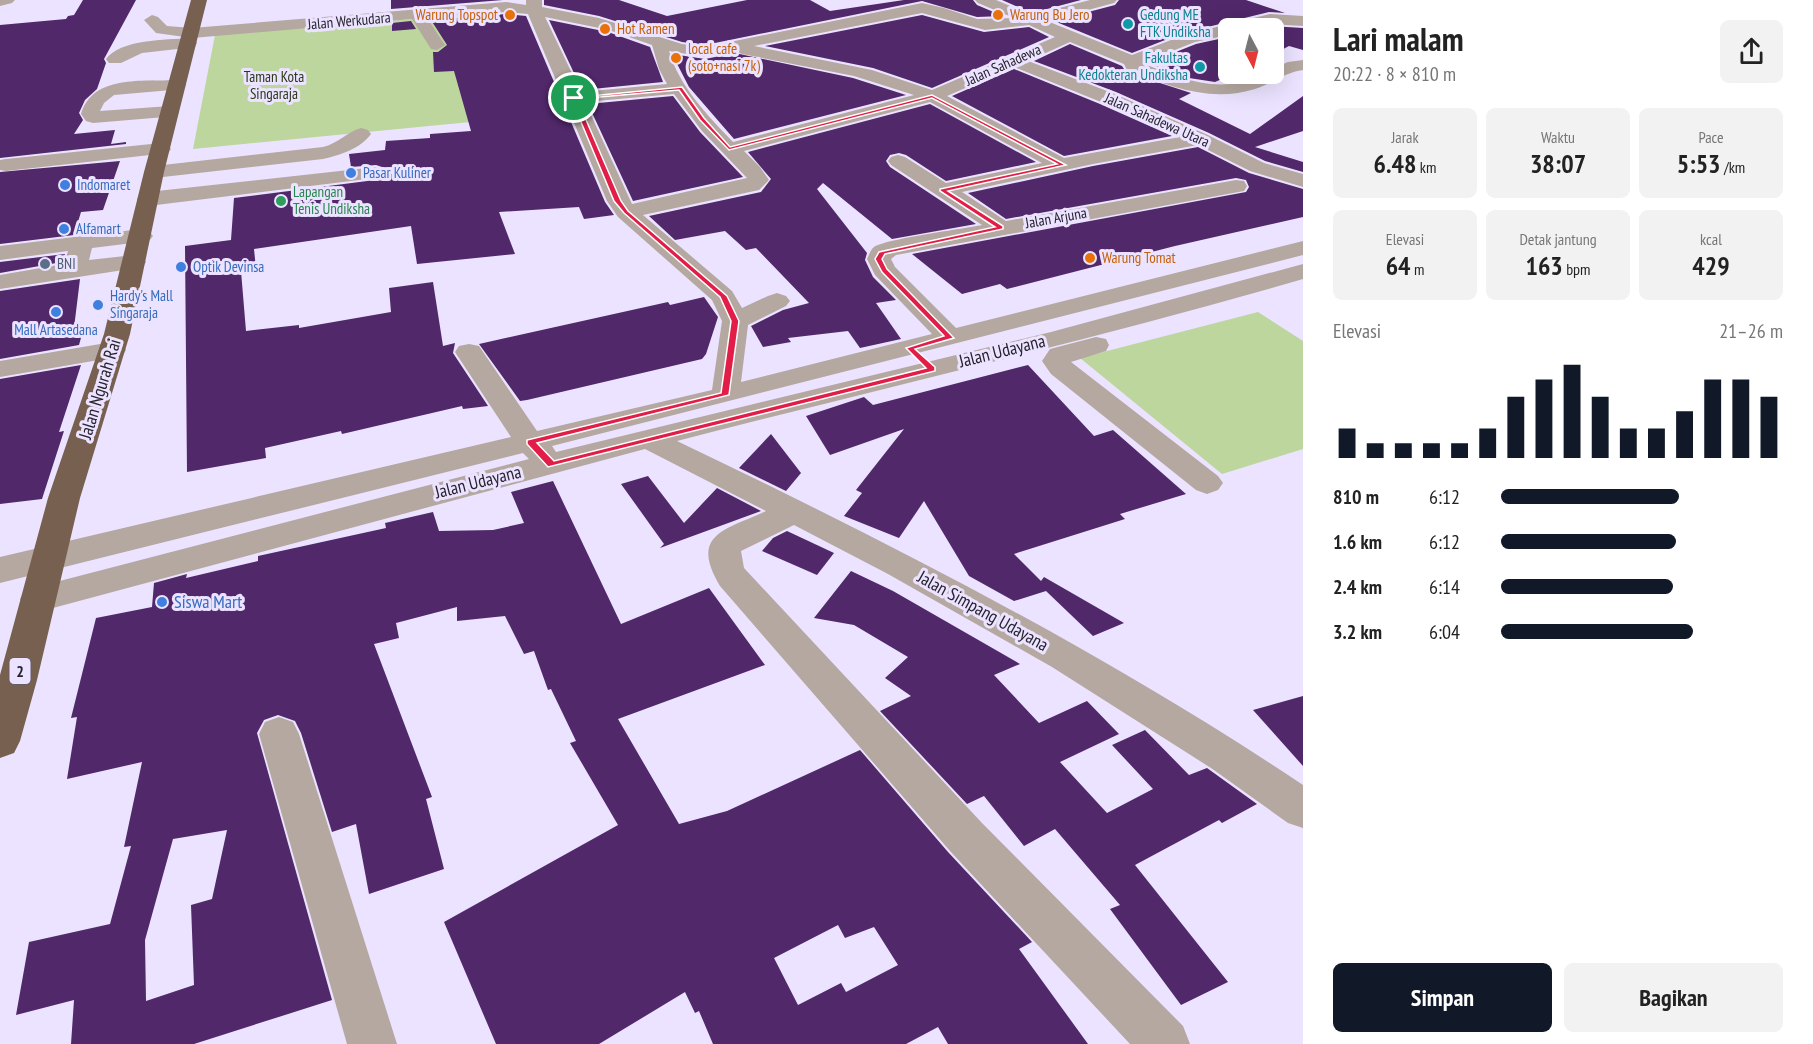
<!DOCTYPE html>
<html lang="id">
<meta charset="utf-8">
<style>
body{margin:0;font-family:"PT Sans Narrow",sans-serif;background:#f2f2f2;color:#222;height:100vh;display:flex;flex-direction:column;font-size:22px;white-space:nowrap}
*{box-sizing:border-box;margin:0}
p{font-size:20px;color:#767676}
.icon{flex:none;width:33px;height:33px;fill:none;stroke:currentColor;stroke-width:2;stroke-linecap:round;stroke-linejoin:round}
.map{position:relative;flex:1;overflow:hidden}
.drawer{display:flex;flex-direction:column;background:#fff;width:510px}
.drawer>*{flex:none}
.needle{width:39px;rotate:173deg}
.tools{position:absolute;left:1218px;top:18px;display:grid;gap:12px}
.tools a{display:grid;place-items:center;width:66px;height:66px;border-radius:9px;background:#fff;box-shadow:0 6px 24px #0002;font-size:30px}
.pin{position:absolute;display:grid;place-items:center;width:51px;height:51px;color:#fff;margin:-26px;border:3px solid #fff;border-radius:50%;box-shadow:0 2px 6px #0007}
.round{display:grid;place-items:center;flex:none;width:63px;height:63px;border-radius:9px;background:#f2f2f2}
.head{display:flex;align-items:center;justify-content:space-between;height:102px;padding:0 30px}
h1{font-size:33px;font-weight:700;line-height:45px}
.stats{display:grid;grid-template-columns:repeat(3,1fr);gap:9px;height:102px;padding:6px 30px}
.stats div{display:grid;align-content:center;border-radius:9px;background:#f2f2f2;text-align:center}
.stats b{font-size:26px;font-weight:700}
.stats small{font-size:16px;font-weight:400}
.stats p{font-size:16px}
.chart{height:168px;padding:12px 30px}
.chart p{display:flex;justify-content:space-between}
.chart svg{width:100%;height:108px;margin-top:6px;stroke:#111827;stroke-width:6}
.button{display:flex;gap:12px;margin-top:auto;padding:12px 30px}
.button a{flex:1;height:69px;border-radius:9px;background:#111827;color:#fff;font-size:24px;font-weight:700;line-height:69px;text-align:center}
.button a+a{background:#f2f2f2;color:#222}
ul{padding:0 30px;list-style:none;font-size:20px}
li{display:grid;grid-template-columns:96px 72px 1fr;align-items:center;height:45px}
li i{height:15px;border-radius:8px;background:#111827}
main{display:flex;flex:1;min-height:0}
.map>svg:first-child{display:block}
</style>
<main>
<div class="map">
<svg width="1303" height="1044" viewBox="0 0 1303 1044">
<rect width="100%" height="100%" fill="#ebe3ff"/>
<g fill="#bcd69d">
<polygon points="464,15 501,119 193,149 215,35"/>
<polygon points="1258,312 1303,341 1303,449 1222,474 1080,358"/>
</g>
<g fill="#51286a" fill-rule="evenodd">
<polygon points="83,0 136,0 104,59 106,63 97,89 85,100 79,113 83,120 74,134 115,130 111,144 126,142 126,144 0,158 0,25 66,19 68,16 74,15"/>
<polygon points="391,0 503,0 391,9"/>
<polygon points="544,0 619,0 667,16 747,0 810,0 830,11 904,0 973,0 977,5 1003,16 977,17 922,1 705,45 682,42 599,16 544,5"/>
<polygon points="1002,0 1081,0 1032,13"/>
<polygon points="1119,0 1246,0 1285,13 1269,12 1183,33 1132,53 1054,21 1115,5"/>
<polygon points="506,14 526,16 605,202 614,215 584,219 579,207 499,212 515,254 417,264 411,226 254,249 256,269 241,271 246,331 299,325 299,328 391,312 389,288 433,282 443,346 455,343 453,353 488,406 463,409 462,406 342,434 341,431 265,448 266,458 187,472 185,246 231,240 234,198 383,179 388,173 385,168 376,165 351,167 349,154 385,150 386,141 430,138 430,134 471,131 454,71 434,72 433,52 438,52 447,45 431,20"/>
<polygon points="922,15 984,32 1029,27 1049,37 932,88 873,68 765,46"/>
<polygon points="549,20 608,32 650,47 663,82 582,90"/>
<polygon points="411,21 416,29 392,31 392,23"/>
<polygon points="1270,26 1303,28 1303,50 1289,46 1274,54 1274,28 1259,28"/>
<polygon points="1228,37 1228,74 1233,74 1215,82 1189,78 1148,63 1196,44"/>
<polygon points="1070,44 1122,66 1126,72 1191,93 1179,99 1250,134 1303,96 1303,131 1255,147 1303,162 1303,172 1265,161 1209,133 1116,92 1034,61"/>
<polygon points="735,53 853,78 906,95 734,139 689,87 672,54 705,59"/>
<polygon points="1014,69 1100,104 1172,136 1064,156 952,96"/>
<polygon points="673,96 700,132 743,177 633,201 588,104"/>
<polygon points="930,104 1036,162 946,181 906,155 899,153 890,155 886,161 890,167 976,224 892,239 823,183 817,189 867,253 865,260 873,277 896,300 876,303 901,339 860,348 848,331 788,338 791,342 763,347 751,326 783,310 809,303 756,248 746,250 725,231 675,240 649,216 761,192 771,179 748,152"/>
<polygon points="1198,147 1249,173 1303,189 1303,217 1175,246 1007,289 1000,284 962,294 912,254 1246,192 1249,187 1246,180 1236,178 1006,219 968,193 1093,166"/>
<polygon points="120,161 103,210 81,212 74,235 0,244 0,172"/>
<polygon points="65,254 62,262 0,273 0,262"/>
<polygon points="80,279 74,328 84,327 79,345 0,359 0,291"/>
<polygon points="704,297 718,317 706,354 702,359 527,400 520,401 479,344 668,302 670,305"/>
<polygon points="81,365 59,432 64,431 42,499 0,504 0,379"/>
<polygon points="1028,365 1094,436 1113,430 1186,494 1120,514 1125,519 1014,554 1041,581 1044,577 1124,623 1093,636 1046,591 1014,601 969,576 924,501 899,538 844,516 862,493 856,490 904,429 830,455 806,416 864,397 873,405"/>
<polygon points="771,434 801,473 786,491 739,468"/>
<polygon points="648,476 684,523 717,488 761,511 660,548 664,544 621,484"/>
<path d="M553 481 621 624 709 588 765 665 618 719 679 824 727 811 860 750 948 852 1032 942 1019 949 1088 1044H948L938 1027 906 1044H713L699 1011 695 1013 685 992 599 1044H496L444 922 618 825 570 743 576 741 551 689 548 690 534 651 524 654 505 616 457 621V607L396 623 399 638 374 644 432 797 426 799 444 869 369 894 356 824 332 832 301 733 295 721 278 715 264 720 257 733 332 1000 194 1044H71L74 1000 16 1015 29 942 110 924 131 846 124 847 142 762 67 779 77 717 71 718 96 618 152 607 154 583 187 574 186 578 258 561V556L386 528 385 523 433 512 439 531 493 530 524 523 511 492ZM227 830 212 899 191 905 194 985 146 1001 145 940 173 839ZM838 925 845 938 874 927 898 965 846 992 841 983 798 1005 774 958Z"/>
<polygon points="787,531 834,553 817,575 762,551 773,538"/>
<polygon points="851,571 893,591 1020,664 994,675 1039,723 1087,701 1119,734 1060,762 1107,813 1153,789 1112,745 1145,730 1189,775 1207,768 1257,804 1222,823 1219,820 1135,865 1228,982 1181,1005 1110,909 1120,905 1055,829 1024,846 984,796 967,804 880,711 911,696 885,678 908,657 854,625 814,618"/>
<polygon points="1303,696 1303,766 1253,710"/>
</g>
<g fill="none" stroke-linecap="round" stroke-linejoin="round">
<g fill="#b4a8a0" fill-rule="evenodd">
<polygon points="0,0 15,0 12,3 0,6"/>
<path d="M526 0H542V7L599 18 682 44 705 47 922 3 944 8 977 19 1014 18 978 3 975 0H996L1032 15 1090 0H1117L1114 3 1047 21 1132 55 1184 35 1270 14 1303 16V26L1270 24 1250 28H1228V35L1195 42 1142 63C1172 75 1204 89 1237 83 1250 80 1260 74 1274 74V68L1288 62 1303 60V70C1286 72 1271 84 1255 89 1211 103 1168 86 1127 70L1124 64 1070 42 1028 61 1115 94 1208 135 1264 163 1303 174V187L1250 171 1198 145 1093 164 962 192 1006 221 1236 180 1244 181 1247 186 1244 191 896 255 891 259 895 267 956 328 1303 241V255L552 446 556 452 1051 332 1303 264V279C1096 339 886 387 677 441 892 544 1104 652 1303 785V828L1288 823 1211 768 1052 667 888 574 794 525 741 551 744 568 982 823 1183 1026 1190 1044H1130L950 851 720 586C689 534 725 530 766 511L645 449 38 612 25 608 20 599 25 590 529 459 523 453 0 583V557L511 437 455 352 459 346 469 344 479 346 537 431 712 390 722 321 712 300 618 217 607 201 528 14 506 12 427 18 445 45 437 50 431 49 412 19 192 38 156 33 144 20 152 15 158 17 167 26 192 28 506 2 526 5ZM922 13 985 30 1029 25 1055 37 932 90 872 70 754 46ZM545 17 609 30 652 45 659 69 667 84 581 92ZM669 51 705 57 735 51 742 54 854 76 914 95 733 142C708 116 679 86 669 51ZM1014 67 1101 102 1180 137 1064 158 947 96ZM674 94 702 131 747 178 632 204 585 102ZM930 102 1042 163 946 183 905 157 898 155 891 157 888 161 891 165 982 225C963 229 885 239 874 247 871 249 869 255 867 259L875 275 932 334 741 382 748 325 786 306 790 301 786 296 777 293 768 296 742 308 732 291 643 215 759 190 769 180 760 167 744 151Z"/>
<path d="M189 38 195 39 197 43 195 47 142 53 121 63H109L106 59C121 39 166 40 189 38Z"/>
<path d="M177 80 183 81 186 85 183 89 114 95 104 103 100 111 170 106 177 108 179 112 177 116 93 123 86 121 81 114C93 74 143 82 177 80Z"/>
<path d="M361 128 368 130 371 134C360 149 340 155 323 159L154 178 147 176 144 172 147 168 154 166 323 147C337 144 347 132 361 128Z"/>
<polygon points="161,143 168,145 171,149 168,153 6,171 0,170 0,160 6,159"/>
<polygon points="376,167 383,169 386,173 383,177 148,206 140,204 137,199 140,194 148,192"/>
<polygon points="141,229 149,231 153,236 149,241 92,248 89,260 134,255 143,257 146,262 143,267 0,289 0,275 64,264 68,251 0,260 0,246"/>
<polygon points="1096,337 1106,339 1109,345 1106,351 1071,362 1218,476 1223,483 1218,490 1207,494 1196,490 1051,374 1042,361 1050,349"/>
<polygon points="112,342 122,344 126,350 122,356 0,377 0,361"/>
<polygon points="279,717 293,722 299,734 397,1044 347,1044 259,734 265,722"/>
</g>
<polygon fill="#77604f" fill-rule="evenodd" points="191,0 207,0 164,172 130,334 80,498 37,680 20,741 14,753 0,758 0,675 48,498 104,334 144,172"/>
</g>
<path fill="#e11d48" stroke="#fff" stroke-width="1.5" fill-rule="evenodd" d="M682 87 704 118 730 147 932 95 1066 165 948 191 1003 226V229L885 254 882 259 887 269 954 338 915 349 935 367V371L548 467 527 444V440L721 393 731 321 720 297 624 213 614 201 571 98ZM679 90 700 120 729 150 932 98 1057 164 940 189V191L995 227 879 252 875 259 882 272 944 336 906 348 926 368 554 461 537 443 729 395 739 321 727 296 628 211 621 201 577 99Z"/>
<g fill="#e8710a" stroke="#ebe3ff" stroke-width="2">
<circle cx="510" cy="15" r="6"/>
<circle cx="998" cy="15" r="6"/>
<circle cx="605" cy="29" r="6"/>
<circle cx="676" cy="58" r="6"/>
<circle cx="1090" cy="258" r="6"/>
</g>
<g fill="#0f9aa8" stroke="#ebe3ff" stroke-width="2">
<circle cx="1128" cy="24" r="6"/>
<circle cx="1200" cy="67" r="6"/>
</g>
<g fill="#3f7fe0" stroke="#ebe3ff" stroke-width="2">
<circle cx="351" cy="173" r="6"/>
<circle cx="65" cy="185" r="6"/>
<circle cx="64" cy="229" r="6"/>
<circle cx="181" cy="267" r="6"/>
<circle cx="98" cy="305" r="6"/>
<circle cx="56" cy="312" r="6"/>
<circle cx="162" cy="602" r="6"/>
</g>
<circle fill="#2e9e5b" stroke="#ebe3ff" stroke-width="2" cx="281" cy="201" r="6"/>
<circle fill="#5c6f8a" stroke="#ebe3ff" stroke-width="2" cx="45" cy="264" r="6"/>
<g text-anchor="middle" stroke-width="6" stroke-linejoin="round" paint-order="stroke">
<g font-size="15" fill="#c56008" stroke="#ebe3ff" text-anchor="start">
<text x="498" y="20" text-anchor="end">Warung Topspot</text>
<text x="1010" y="20">Warung Bu Jero</text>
<text x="617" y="34">Hot Ramen</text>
<text x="688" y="54">local cafe<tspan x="688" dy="17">(soto+nasi 7k)</tspan></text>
<text x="1102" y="263">Warung Tomat</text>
</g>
<g font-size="15" fill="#0d838f" stroke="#ebe3ff" text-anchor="start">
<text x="1140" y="20">Gedung ME<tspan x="1140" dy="17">FTK Undiksha</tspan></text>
<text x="1188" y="63" text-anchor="end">Fakultas<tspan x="1188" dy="17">Kedokteran Undiksha</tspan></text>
</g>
<g font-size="15" fill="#27232e" stroke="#ebe3ff">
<text transform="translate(349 21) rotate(-5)" y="5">Jalan Werkudara</text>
<text transform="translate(1003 65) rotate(-24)" y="5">Jalan Sahadewa</text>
<text transform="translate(1157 120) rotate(24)" y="5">Jalan Sahadewa Utara</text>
<text transform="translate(1056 218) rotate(-10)" y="5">Jalan Arjuna</text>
</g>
<g font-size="15" fill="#293815" stroke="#ebe3ff">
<text x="274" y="82">Taman Kota<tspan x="274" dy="17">Singaraja</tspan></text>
</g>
<g font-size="15" fill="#366cbe" stroke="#ebe3ff" text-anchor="start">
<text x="363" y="178">Pasar Kuliner</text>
<text x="77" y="190">Indomaret</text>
<text x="76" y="234">Alfamart</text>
<text x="193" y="272">Optik Devinsa</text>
<text x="110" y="301">Hardy's Mall<tspan x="110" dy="17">Singaraja</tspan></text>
<text x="56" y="335" text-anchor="middle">Mall Artasedana</text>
</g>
<g font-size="15" fill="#27864d" stroke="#ebe3ff" text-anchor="start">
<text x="293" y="197">Lapangan<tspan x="293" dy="17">Tenis Undiksha</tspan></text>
</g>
<g font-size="15" fill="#4e5e75" stroke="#ebe3ff" text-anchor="start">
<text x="57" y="269">BNI</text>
</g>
<rect fill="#ebe3ff" stroke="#625d6d" stroke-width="1.5" x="9.5" y="658" width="21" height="26" rx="4.5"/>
<g font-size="16" font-weight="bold" fill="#27232e">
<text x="20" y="677">2</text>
</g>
<g font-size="18" fill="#27232e" stroke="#ebe3ff">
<text transform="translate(1002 351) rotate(-14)" y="6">Jalan Udayana</text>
<text transform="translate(100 389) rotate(-73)" y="6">Jalan Ngurah Rai</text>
<text transform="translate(478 482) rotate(-14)" y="6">Jalan Udayana</text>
<text transform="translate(983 611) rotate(29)" y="6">Jalan Simpang Udayana</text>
</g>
<g font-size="18" fill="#366cbe" stroke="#ebe3ff" text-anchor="start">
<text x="174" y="608">Siswa Mart</text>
</g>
</g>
</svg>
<div class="tools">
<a><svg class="needle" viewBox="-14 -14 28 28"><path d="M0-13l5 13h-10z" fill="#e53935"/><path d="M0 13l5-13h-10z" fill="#767676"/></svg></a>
</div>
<div class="pin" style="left:574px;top:98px;background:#1e9e55"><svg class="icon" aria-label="arrive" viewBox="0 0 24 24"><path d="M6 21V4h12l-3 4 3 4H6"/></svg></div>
</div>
<section class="drawer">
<div class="head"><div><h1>Lari malam</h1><p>20:22 · 8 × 810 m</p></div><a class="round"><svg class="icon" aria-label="share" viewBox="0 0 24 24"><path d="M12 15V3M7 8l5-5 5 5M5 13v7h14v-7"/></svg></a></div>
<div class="stats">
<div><p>Jarak</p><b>6.48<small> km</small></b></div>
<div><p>Waktu</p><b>38:07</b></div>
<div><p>Pace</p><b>5:53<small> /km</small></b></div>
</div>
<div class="stats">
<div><p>Elevasi</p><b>64<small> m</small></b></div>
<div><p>Detak jantung</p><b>163<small> bpm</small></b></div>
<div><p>kcal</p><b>429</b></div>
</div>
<div class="chart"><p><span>Elevasi</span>21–26 m</p>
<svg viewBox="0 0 160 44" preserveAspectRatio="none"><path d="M5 44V32M15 44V38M25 44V38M35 44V38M45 44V38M55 44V32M65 44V19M75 44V12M85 44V6M95 44V19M105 44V32M115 44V32M125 44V25M135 44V12M145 44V12M155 44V19"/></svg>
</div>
<ul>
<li><b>810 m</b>6:12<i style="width:63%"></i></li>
<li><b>1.6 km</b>6:12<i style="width:62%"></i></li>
<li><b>2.4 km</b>6:14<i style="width:61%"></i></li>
<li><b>3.2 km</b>6:04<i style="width:68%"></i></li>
</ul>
<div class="button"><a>Simpan</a><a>Bagikan</a></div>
</section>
</main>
